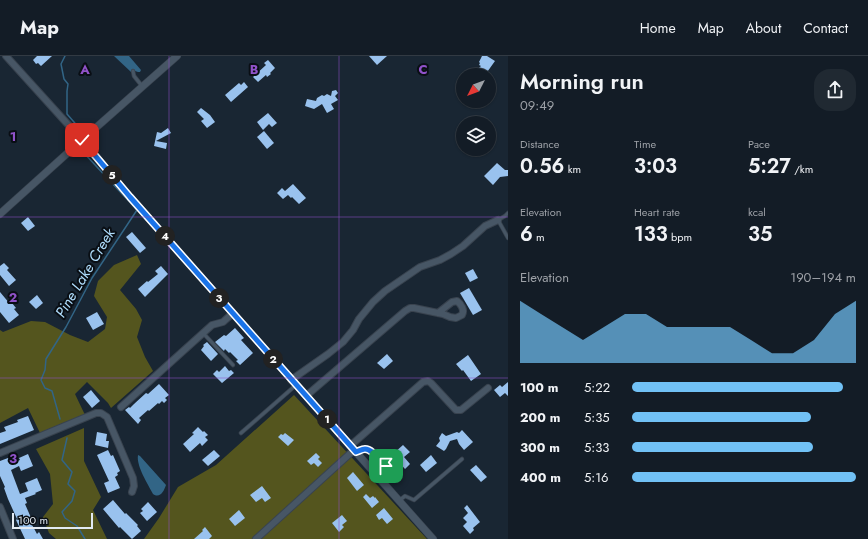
<!DOCTYPE html>
<meta charset="utf-8">
<style>
body{margin:0;font-family:Jost,sans-serif;background:#202932;color:#f1f3f6;height:100vh;display:flex;flex-direction:column;font-size:15px;white-space:nowrap}
*{box-sizing:border-box;margin:0}
p{font-size:13px;color:#9da1a7}
.icon{flex:none;width:22px;height:22px;fill:none;stroke:currentColor;stroke-width:2;stroke-linecap:round;stroke-linejoin:round}
.map{position:relative;flex:1;overflow:hidden}
.drawer{display:flex;flex-direction:column;background:#131c26;width:360px}
.drawer>*{flex:none}
.needle{width:26px;rotate:228deg}
.tools{position:absolute;left:456px;top:12px;display:grid;gap:8px}
.tools a{display:grid;place-items:center;width:40px;height:40px;border-radius:50%;background:#131c26;box-shadow:0 1px 3px #0004,0 0 0 1px #323a43;font-size:20px}
.scale{position:absolute;left:12px;bottom:10px;width:81px;box-sizing:border-box;padding-left:4px;border:2px solid #e2eaf3;border-top:0;font-size:11px;line-height:14px;white-space:nowrap;color:#e2eaf3;-webkit-text-stroke:3px #090e14;paint-order:stroke}
.pin{position:absolute;display:grid;place-items:center;width:34px;height:34px;color:#fff;margin:-17px;border-radius:8px;box-shadow:0 2px 6px #0006}
.km{position:absolute;width:20px;height:20px;margin:-10px;border-radius:50%;background:#222;color:#fff;font-size:11px;line-height:20px;text-align:center}
.round{display:grid;place-items:center;flex:none;width:42px;height:42px;border-radius:16px;background:#202932}
.summary{display:flex;align-items:center;justify-content:space-between;height:68px;padding:0 12px}
h1{font-size:22px;font-weight:600;line-height:30px}
.metrics{display:grid;grid-template-columns:repeat(3,1fr);gap:6px;height:68px;padding:4px 12px}
.metrics div{display:grid;align-content:center}
.metrics b{font-size:20px;font-weight:600}
.metrics small{font-size:11px;font-weight:400}
.metrics p{font-size:11px}
.chart{height:112px;padding:8px 12px}
.chart p{display:flex;justify-content:space-between}
.chart svg{width:100%;height:72px;margin-top:4px;fill:#71c1f5;opacity:.7}
ul{padding:0 12px;list-style:none;font-size:13px}
li{display:grid;grid-template-columns:64px 48px 1fr;align-items:center;height:30px}
li i{height:10px;border-radius:5px;background:#71c1f5}
header{display:flex;align-items:center;gap:24px;box-sizing:border-box;height:56px;padding:0 20px;background:#131c26;border-bottom:1px solid #323a43}
header strong{font-size:19px}
nav{display:flex;gap:22px;margin-inline-start:auto;font-size:14px}
main{display:flex;flex:1;min-height:0}
.map>svg:first-child{display:block}
</style>
<header>
<strong>Map</strong>
<nav><a>Home</a><a>Map</a><a>About</a><a>Contact</a></nav>
</header>
<main>
<div class="map">
<svg width="508" height="483" viewBox="0 0 508 483">
<rect width="100%" height="100%" fill="#192633"/>
<g fill="#54551e">
<polygon points="137,199 141,208 120,234 136,253 142,264 137,281 145,301 153,315 111,352 108,347 87,326 75,338 85,359 40,377 28,352 0,367 0,274 3,276 31,265 45,266 70,279 88,286 105,273 107,261 94,240 98,225 114,209"/>
<polygon points="294,339 427,483 144,483 159,462 178,431 216,409"/>
<polygon points="84,372 84,405 101,441 93,454 107,483 56,483 49,477 43,461 53,448 50,418 36,393"/>
</g>
<g fill="#326586">
<polygon points="114,0 129,0 141,14 140,16 138,16 135,15 131,16"/>
<path d="M138 399 140 400 166 429C164 435 160 443 153 438 148 428 136 410 138 399Z"/>
</g>
<g fill="none" stroke-linecap="round" stroke-linejoin="round">
<g stroke="#326586" stroke-width="1.5">
<polyline points="65,0 61,8 64,23 68,28 67,35 67,58 80,73"/>
<polyline points="60,363 52,335 45,332 41,324 45,314 46,303 66,271 92,222 137,154 83,96 83,94"/>
<polyline points="67,382 62,404 72,416 68,428 75,435 72,445 62,456 65,462 77,470 85,483"/>
</g>
</g>
<g fill="#99c2ee">
<polygon points="37,0 52,0 41,10 38,7 36,8 33,4"/>
<polygon points="369,0 387,0 377,9"/>
<polygon points="482,0 487,0 495,5 485,19 471,19 481,10 479,9 480,7 479,6"/>
<polygon points="268,4 275,12 270,17 271,18 267,21 266,19 258,26 253,21 266,9 264,7"/>
<polygon points="244,26 248,31 231,46 225,39 239,27 241,29"/>
<polygon points="336,34 338,37 335,40 338,44 331,48 334,53 327,57 322,48 314,53 305,50 307,43 316,45 317,42 322,39 324,40 327,38 331,40 332,35"/>
<polygon points="201,52 210,59 215,66 207,72 201,65 204,63 197,56"/>
<polygon points="268,57 277,67 272,71 269,68 263,74 257,66"/>
<polygon points="168,72 171,77 156,85 167,87 166,93 154,90 157,76 161,77"/>
<polygon points="264,75 274,87 267,93 257,81"/>
<polygon points="497,107 505,114 508,114 508,120 500,121 493,129 484,120"/>
<polygon points="293,128 306,142 299,148 292,141 291,142 288,139 283,143 277,137 282,132 285,135"/>
<polygon points="28,161 35,170 28,175 21,167"/>
<polygon points="132,176 146,192 140,197 126,181"/>
<polygon points="4,207 9,212 7,214 16,224 9,230 0,219 0,210"/>
<polygon points="161,210 168,218 145,241 138,233 147,225 148,226 158,218 155,215"/>
<polygon points="473,213 478,222 470,226 465,217"/>
<polygon points="469,232 482,254 473,259 460,237"/>
<polygon points="0,236 10,248 12,247 16,252 14,253 19,259 9,267 0,256"/>
<polygon points="37,239 43,247 36,253 29,246"/>
<polygon points="97,256 104,268 93,274 86,262"/>
<polygon points="235,272 244,282 241,284 253,297 240,309 236,305 238,304 230,296 229,297 225,293 224,295 215,286 224,279 226,280"/>
<polygon points="207,286 218,298 211,305 201,294 204,290 203,289"/>
<polygon points="387,298 393,305 384,313 377,307"/>
<polygon points="468,299 481,318 471,325 463,314 462,315 456,308"/>
<polygon points="225,310 229,315 231,314 234,317 222,327 213,318 217,314 219,316"/>
<polygon points="508,326 508,340 505,337 500,341 494,334 500,329 502,331"/>
<polygon points="159,328 169,339 165,342 167,344 164,347 162,345 159,348 158,347 149,355 148,354 139,362 141,364 138,368 125,354 129,351 130,352 134,348 146,337 148,338"/>
<polygon points="91,334 100,345 92,352 83,341"/>
<polygon points="28,360 34,374 0,388 0,377 6,375 4,371 18,366 17,364"/>
<polygon points="198,371 203,376 204,375 208,379 205,381 208,384 202,390 200,387 190,396 183,388 194,378 192,377"/>
<polygon points="462,374 473,386 464,394 459,388 457,383 450,385 446,393 444,395 436,390 440,385 439,382 442,377 446,380 457,376 459,377"/>
<polygon points="97,376 107,378 106,385 109,385 108,392 95,389"/>
<polygon points="285,377 294,384 288,390 278,381 281,378 283,379"/>
<polygon points="403,389 410,396 404,401 410,408 405,413 398,405 400,403 394,397"/>
<polygon points="108,394 111,400 113,399 120,415 117,417 118,419 115,421 120,432 108,437 104,427 109,425 97,399"/>
<polygon points="214,394 220,400 208,410 202,404"/>
<polygon points="316,397 320,401 318,403 322,407 318,411 314,407 311,409 307,405"/>
<polygon points="28,398 33,410 21,415 19,410 11,414 20,438 28,435 25,427 37,422 42,434 35,437 36,438 25,442 27,447 25,448 32,464 30,465 37,478 39,476 43,483 25,483 16,464 17,463 8,443 4,432 5,431 0,420 0,405 8,402 10,408 20,404 19,402"/>
<polygon points="431,399 437,407 426,416 420,409"/>
<polygon points="476,409 487,421 481,426 470,414"/>
<polygon points="353,416 364,429 357,435 347,422"/>
<polygon points="262,430 271,442 265,446 262,442 256,446 250,439"/>
<polygon points="366,438 370,442 373,440 375,442 375,441 379,446 372,452 363,441"/>
<polygon points="113,444 125,458 126,457 138,469 137,470 141,475 132,483 120,471 119,472 103,453"/>
<polygon points="148,446 157,456 147,465 140,457 143,455 141,453"/>
<polygon points="467,449 480,466 473,472 474,474 470,478 463,470 467,466 463,462 468,457 464,452"/>
<polygon points="384,452 393,463 387,468 382,462 379,464 376,459"/>
<polygon points="239,454 245,462 235,470 229,463"/>
<polygon points="342,459 347,465 342,469 344,471 339,476 332,467"/>
<polygon points="205,471 212,480 209,483 194,483 203,475 202,474"/>
</g>
<g fill="none" stroke-linecap="round" stroke-linejoin="round">
<defs>
<g id="service">
<polyline points="133,15 134,20 142,30"/>
<polyline points="508,157 505,160 498,164 508,182"/>
<polyline points="203,277 233,309"/>
<polyline points="241,377 296,329"/>
<path d="M356 396C359 395 362 393 365 393 375 393 381 410 391 412 392 412 397 412 398 412"/>
<polyline points="400,444 405,440 414,444 462,403"/>
</g>
<g id="minor">
<polyline points="6,0 82,84"/>
<polyline points="291,324 328,298 343,286 353,274 359,263 373,246 385,235 420,211 440,204 451,198 463,190 485,170 498,164"/>
<path d="M306 340 405 255 410 252H414L443 258 450 261 456 262 462 259C465 254 461 248 457 245L452 246 438 257"/>
<polyline points="121,351 212,269 223,266 233,257"/>
<polyline points="350,390 423,326 428,325 431,327 456,354 461,354 488,332"/>
<polyline points="0,397 96,357 101,357 107,361 133,422 134,430 132,436"/>
<polyline points="0,451 13,483"/>
<polyline points="256,483 354,394"/>
</g>
<g id="tertiary">
<polyline points="82,84 130,141 433,483"/>
<polyline points="0,158 82,84 177,0"/>
</g>
</defs>
<use href="#service" stroke="#39434f" stroke-width="4.5"/>
<use href="#minor" stroke="#39434f" stroke-width="8"/>
<use href="#tertiary" stroke="#39434f" stroke-width="8"/>
<use href="#service" stroke="#475665" stroke-width="3"/>
<use href="#minor" stroke="#475665" stroke-width="6"/>
<use href="#tertiary" stroke="#475665" stroke-width="7"/>
</g>
<g fill="none" stroke-linecap="round" stroke-linejoin="round">
<defs>
<path id="route" d="M82 84 130 141 356 396C359 395 362 393 365 393 373 393 380 406 386 410"/>
</defs>
<use href="#route" stroke="#fff" stroke-width="8"/>
<use href="#route" stroke="#1a73e8" stroke-width="5"/>
</g>
<path fill="none" stroke="#9052c9" stroke-width="1" stroke-opacity="0.55" d="M169 0V483M339 0V483M0 161H508M0 322H508"/>
<g text-anchor="middle" stroke-width="4" stroke-linejoin="round" paint-order="stroke">
<g font-size="15" font-style="italic" fill="#aedbfa" stroke="#090e14">
<text transform="translate(85 217) rotate(-59)" y="5">Pine Lake Creek</text>
</g>
</g>
<g font-size="13" text-anchor="middle" font-weight="bold" fill="#9052c9" stroke="#090e14" stroke-width="4" stroke-linejoin="round" paint-order="stroke">
<text x="85" y="18">A</text>
<text x="254" y="18">B</text>
<text x="423" y="18">C</text>
<text x="13" y="85">1</text>
<text x="13" y="246">2</text>
<text x="13" y="407">3</text>
</g>
</svg>
<div class="tools">
<a><svg class="needle" viewBox="-14 -14 28 28"><path d="M0-13l5 13h-10z" fill="#e53935"/><path d="M0 13l5-13h-10z" fill="#9da1a7"/></svg></a>
<a><svg class="icon" aria-label="layers" viewBox="0 0 24 24"><path d="M12 4l9 5-9 5-9-5zM3 14l9 5 9-5"/></svg></a>
</div>
<div class="scale">100 m</div>
<div class="pin" style="left:386px;top:410px;background:#1e9e55"><svg class="icon" aria-label="arrive" viewBox="0 0 24 24"><path d="M6 21V4h12l-3 4 3 4H6"/></svg></div>
<div class="pin" style="left:82px;top:84px;background:#d93025"><svg class="icon" aria-label="check" viewBox="0 0 24 24"><path d="M5 12l5 5 9-10"/></svg></div>
<b class="km" style="left:327px;top:363px">1</b>
<b class="km" style="left:273px;top:303px">2</b>
<b class="km" style="left:219px;top:242px">3</b>
<b class="km" style="left:165px;top:180px">4</b>
<b class="km" style="left:112px;top:119px">5</b>
</div>
<section class="drawer">
<div class="summary"><div><h1>Morning run</h1><p>09:49</p></div><a class="round"><svg class="icon" aria-label="share" viewBox="0 0 24 24"><path d="M12 15V3M7 8l5-5 5 5M5 13v7h14v-7"/></svg></a></div>
<div class="metrics">
<div><p>Distance</p><b>0.56<small> km</small></b></div>
<div><p>Time</p><b>3:03</b></div>
<div><p>Pace</p><b>5:27<small> /km</small></b></div>
</div>
<div class="metrics">
<div><p>Elevation</p><b>6<small> m</small></b></div>
<div><p>Heart rate</p><b>133<small> bpm</small></b></div>
<div><p>kcal</p><b>35</b></div>
</div>
<div class="chart"><p><span>Elevation</span>190–194 m</p>
<svg viewBox="0 0 160 44" preserveAspectRatio="none"><path d="M0 44V6L10 14L20 22L30 30L40 22L50 14L60 14L70 22L80 22L90 22L100 22L110 30L120 38L130 38L140 30L150 14L160 6V44z"/></svg>
</div>
<ul>
<li><b>100 m</b>5:22<i style="width:94%"></i></li>
<li><b>200 m</b>5:35<i style="width:80%"></i></li>
<li><b>300 m</b>5:33<i style="width:81%"></i></li>
<li><b>400 m</b>5:16<i style="width:100%"></i></li>
</ul>
</section>
</main>
